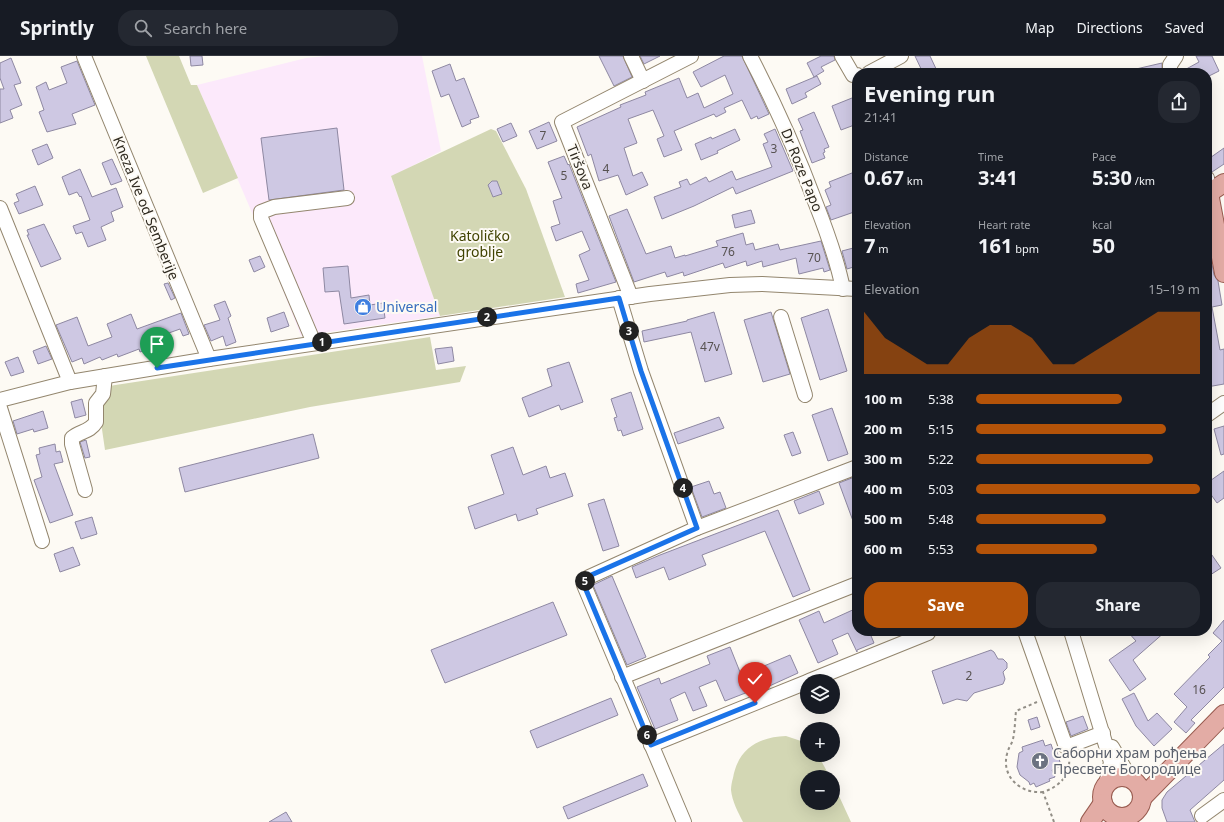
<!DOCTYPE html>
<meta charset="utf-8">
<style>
body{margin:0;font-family:"Noto Sans",sans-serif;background:#242831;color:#f1f3f6;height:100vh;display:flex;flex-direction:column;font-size:15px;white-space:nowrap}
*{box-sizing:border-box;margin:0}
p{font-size:13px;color:#9ea1a6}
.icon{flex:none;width:22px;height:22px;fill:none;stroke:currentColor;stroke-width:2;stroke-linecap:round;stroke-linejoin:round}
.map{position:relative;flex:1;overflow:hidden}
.drawer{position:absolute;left:852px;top:12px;width:360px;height:568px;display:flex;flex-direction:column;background:#171b24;border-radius:16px;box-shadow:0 4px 16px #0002}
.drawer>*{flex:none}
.buttons{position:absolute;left:800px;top:618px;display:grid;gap:8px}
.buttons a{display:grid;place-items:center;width:40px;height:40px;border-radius:50%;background:#171b24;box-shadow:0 4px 16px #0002;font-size:20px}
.pin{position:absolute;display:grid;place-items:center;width:34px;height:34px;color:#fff;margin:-41px -17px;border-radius:50% 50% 50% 0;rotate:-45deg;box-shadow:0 0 4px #0007}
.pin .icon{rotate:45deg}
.km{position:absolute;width:20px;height:20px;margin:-10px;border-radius:50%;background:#222;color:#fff;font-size:11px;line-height:20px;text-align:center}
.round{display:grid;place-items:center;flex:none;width:42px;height:42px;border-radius:16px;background:#242831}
.summary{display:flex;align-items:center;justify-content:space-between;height:68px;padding:0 12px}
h1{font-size:22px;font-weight:700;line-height:30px}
.stats{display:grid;grid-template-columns:repeat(3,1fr);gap:6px;height:68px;padding:4px 12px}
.stats div{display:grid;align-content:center}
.stats b{font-size:20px;font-weight:700}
.stats small{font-size:11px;font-weight:400}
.stats p{font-size:11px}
.chart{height:112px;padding:8px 12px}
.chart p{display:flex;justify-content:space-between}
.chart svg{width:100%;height:72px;margin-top:4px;fill:#b45309;opacity:.7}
.primary-button{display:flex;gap:8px;margin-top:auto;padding:8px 12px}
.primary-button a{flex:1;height:46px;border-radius:16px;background:#b45309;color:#fff;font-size:16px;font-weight:700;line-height:46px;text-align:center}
.primary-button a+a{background:#242831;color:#f1f3f6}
ul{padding:0 12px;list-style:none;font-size:13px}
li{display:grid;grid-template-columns:64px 48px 1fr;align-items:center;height:30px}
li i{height:10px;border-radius:5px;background:#b45309}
header{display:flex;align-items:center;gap:24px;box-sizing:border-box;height:56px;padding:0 20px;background:#171b24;border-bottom:1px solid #363941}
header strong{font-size:19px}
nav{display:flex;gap:22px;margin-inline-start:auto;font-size:14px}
.search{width:280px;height:36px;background:#242831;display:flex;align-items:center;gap:10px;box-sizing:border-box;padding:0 14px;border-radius:16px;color:#9ea1a6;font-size:15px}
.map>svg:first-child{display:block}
</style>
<header>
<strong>Sprintly</strong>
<div class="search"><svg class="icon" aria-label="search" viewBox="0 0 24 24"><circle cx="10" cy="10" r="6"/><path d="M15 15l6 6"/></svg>Search here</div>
<nav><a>Map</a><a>Directions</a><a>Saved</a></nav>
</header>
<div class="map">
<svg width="1224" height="766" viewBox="0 0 1224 766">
<rect width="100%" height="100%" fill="#fdfaf4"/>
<polygon fill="#fce9fb" points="326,0 422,0 441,95 391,121 440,260 301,280 250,152 197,29 306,2"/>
<g fill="#d3d7b4">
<polygon points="146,0 179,0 191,29 197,29 238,122 203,137"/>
<polygon points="491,73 496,75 526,133 565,241 440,260 391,120"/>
<polygon points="430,281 436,314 466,310 460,326 310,351 105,394 96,332"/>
<path d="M786 680 801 685 807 689V699H818L830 721H807V747H833V727L851 766H743C738 756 732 745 731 734 731 730 732 725 733 722 738 693 758 681 786 680Z"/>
</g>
<g fill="#cec8e3" stroke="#8e88a2">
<polygon points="190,0 202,0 203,9 191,10"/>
<polygon points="599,0 623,0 632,21 614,30"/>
<polygon points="640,0 660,0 644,8"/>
<polygon points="724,0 742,0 769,58 758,63 757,60 751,63 742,44 724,52 726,56 716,61 714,58 674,75 682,94 664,101 657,83 664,80 653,54 628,63 637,87 624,92 633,120 642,116 648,129 626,139 618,119 599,125 591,98 588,100 577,71 621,51 620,49 646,39 645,36 679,22 687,42 698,37 704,52 733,38 725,19 701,31 693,16"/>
<polygon points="821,0 834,0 835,4 821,11 824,15 814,21 807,7"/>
<polygon points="915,0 930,0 938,17 923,17"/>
<polygon points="1196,0 1212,0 1219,15 1207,21 1207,17 1179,17 1199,6"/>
<polygon points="11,2 21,27 14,29 22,49 10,54 13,62 0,67 0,33 4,33 0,22 0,7"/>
<polygon points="77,5 95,49 72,58 76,68 47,76 39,56 44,54 36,31 46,26 49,34 67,27 61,11"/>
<polygon points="1162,7 1162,17 1136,17 1136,13"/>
<polygon points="450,8 456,25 464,22 479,61 470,64 471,67 462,71 449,38 441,41 432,15"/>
<polygon points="817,20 821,28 805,37 807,41 792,48 786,33"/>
<polygon points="857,40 857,68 841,74 832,50"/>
<polygon points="814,56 829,91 824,93 825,96 823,97 825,102 812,107 800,75 803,74 798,63"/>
<polygon points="549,66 557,85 537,93 529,75"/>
<polygon points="511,67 517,80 503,86 497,73"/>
<polygon points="337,72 344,134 269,144 261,82"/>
<polygon points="735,73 740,84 717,95 718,97 701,104 695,88 711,81 712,83"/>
<polygon points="775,73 793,115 736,138 733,131 694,150 662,163 654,141 681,131 679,126 687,123 690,129 706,121 709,126 732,115 736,124 772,111 763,88 768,86 764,78"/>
<polygon points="47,88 53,102 38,109 32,94"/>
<polygon points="1224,92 1224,108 1212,116 1207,110 1207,104"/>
<polygon points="564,100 568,109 569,108 616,226 578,237 576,228 589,224 579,199 590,194 582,175 556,185 551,171 560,168 553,145 562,142 548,106"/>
<polygon points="112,103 122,125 111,129 102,107"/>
<polygon points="80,113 92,141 116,132 123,151 111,156 114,165 101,171 106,184 88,191 82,176 76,178 73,170 90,164 81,140 80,141 77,136 69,139 62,121"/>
<polygon points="857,115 857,155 831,164 826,151 831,149 825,134 831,131 829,126"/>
<polygon points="492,125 497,125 502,138 493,141 488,129"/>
<polygon points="35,130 43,149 19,158 14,147 19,145 16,138"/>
<polygon points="627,153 646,198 671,190 675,202 685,199 685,200 718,190 716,185 743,177 746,189 753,187 755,194 778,188 780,194 821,185 830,214 824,216 823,212 799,218 796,202 763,211 762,205 747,210 746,205 725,212 723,207 684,220 683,216 667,221 665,216 634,226 609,160"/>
<polygon points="751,154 755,167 735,172 732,159"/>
<polygon points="44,168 61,203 41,211 27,179 29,179 27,174"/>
<polygon points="857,191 857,210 847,213 842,195"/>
<polygon points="1207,192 1209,192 1214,219 1218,225 1222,249 1212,251 1220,294 1224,293 1224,328 1207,331"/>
<polygon points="260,200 265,211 254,216 249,204"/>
<polygon points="348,210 351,242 369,239 370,249 383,247 385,262 344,268 339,235 325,236 323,212"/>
<polygon points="168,227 175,242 171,244 164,228"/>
<polygon points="225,245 231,260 228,262 236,286 226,290 223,280 211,285 204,269 220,264 214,249"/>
<polygon points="828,253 847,315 820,324 801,262"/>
<polygon points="284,256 289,270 271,276 267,262"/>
<polygon points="714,256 732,318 705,326 691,276 644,286 642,275 687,265 687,264"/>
<polygon points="771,256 790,318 763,326 744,264"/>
<polygon points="181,257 189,278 183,280 180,273 152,283 155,290 140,296 139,293 118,301 117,298 102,304 100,301 84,308 82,302 72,306 56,269 77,261 88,290 112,281 107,268 131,258 137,273"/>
<polygon points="46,290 52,303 38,308 33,295"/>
<polygon points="452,291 454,305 438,308 435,293"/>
<polygon points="18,301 24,316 11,320 5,306"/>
<polygon points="569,306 583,346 561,354 559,349 529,361 522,342 552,330 547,313"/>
<polygon points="631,336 643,373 623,380 621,374 618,375 614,362 617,361 611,343"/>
<polygon points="82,343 86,359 75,362 71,346"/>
<polygon points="832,352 848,398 828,405 812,359"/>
<polygon points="43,355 48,372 34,376 33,373 17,378 13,365"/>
<polygon points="719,361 724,372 678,388 674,377"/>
<polygon points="1224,370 1224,398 1221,399 1214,373"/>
<polygon points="793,376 801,397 792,400 784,379"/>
<polygon points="313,378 319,402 185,436 179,412"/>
<polygon points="86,384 90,401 85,402 80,386"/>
<polygon points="55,388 56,396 60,395 63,406 54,408 73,459 50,467 34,424 42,421 36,399 40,398 39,392"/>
<polygon points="513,391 523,419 546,410 550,422 565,417 573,440 536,453 538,458 518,465 516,458 475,473 468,451 504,438 491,399"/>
<polygon points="1224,415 1224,442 1217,447 1207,433 1207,427"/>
<polygon points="857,420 857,473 856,473 839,427"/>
<polygon points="709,425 714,438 720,436 726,452 702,461 691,431"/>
<polygon points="819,435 824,448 799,458 794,445"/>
<polygon points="604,443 619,490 603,495 588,448"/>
<polygon points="778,454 810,534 793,541 765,475 702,499 706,509 669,524 664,511 636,522 632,511 660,499"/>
<polygon points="92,461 97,478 81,483 75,466"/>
<polygon points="73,491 80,509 60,516 54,498"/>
<polygon points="1207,492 1221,512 1207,521"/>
<polygon points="612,520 646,601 627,609 593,529"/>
<polygon points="553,546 567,579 445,627 431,594"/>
<polygon points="857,552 857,575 869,575 874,587 857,594 857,596 848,577 832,584 838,598 818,607 799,564 819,555 824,567"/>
<polygon points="1224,564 1224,631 1191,664 1195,667 1186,677 1174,666 1187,651 1174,638 1210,601 1208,599 1222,585 1213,577"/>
<polygon points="1127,575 1166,575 1133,604 1146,623 1130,635 1109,604 1136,585"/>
<polygon points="730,591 748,636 725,645 716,624 699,631 707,650 693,655 685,636 670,643 678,664 655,673 637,631 659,622 661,628 710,608 707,600"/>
<polygon points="991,594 994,596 998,603 1003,603 1007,607 1007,612 1003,616 1005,623 1003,628 974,637 967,645 957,643 943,648 932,615"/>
<polygon points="790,599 798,617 765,632 757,613"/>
<polygon points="1134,637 1148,665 1157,657 1172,673 1154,690 1136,670 1122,643"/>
<polygon points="611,642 618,659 537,692 530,675"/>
<polygon points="1083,660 1088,673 1071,680 1066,666"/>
<polygon points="1037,661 1040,671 1031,674 1028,664"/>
<polygon points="1043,684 1045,690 1051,688 1053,694 1056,693 1060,706 1057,707 1059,711 1052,714 1055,721 1049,723 1050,725 1036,731 1034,727 1030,729 1029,726 1020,719 1017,711 1019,697 1023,695 1022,691"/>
<polygon points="1224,688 1224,724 1190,754 1195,766 1167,766 1162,752 1162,744 1167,736"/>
<polygon points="643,718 648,730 568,763 563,751"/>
<polygon points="286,756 292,766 269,766"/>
</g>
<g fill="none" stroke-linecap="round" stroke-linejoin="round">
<defs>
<g id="minor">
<polyline points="84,0 209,303"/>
<polyline points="631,0 643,25"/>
<path d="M750 0C775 48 797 97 816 148 827 176 837 203 843 233"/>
<polyline points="842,0 853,19 857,19"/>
<polyline points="869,17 901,0"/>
<polyline points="1170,17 1170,9 1176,0"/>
<polyline points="1207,122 1209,137 1207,137"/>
<polyline points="0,152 70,326"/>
<polyline points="631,241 562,66 691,0"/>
<polyline points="619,242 641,315 697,472 589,521 585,524 584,529 684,766"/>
<polyline points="781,261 805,339"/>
<polyline points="314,287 261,162 261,156 274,151 347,142"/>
<polyline points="0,344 70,326 209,303 650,238 730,229 762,228 857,233"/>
<polyline points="0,352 42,485"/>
<polyline points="1207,359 1224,347"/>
<path d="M85 434 72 388V382C80 375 90 376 96 366V347L103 338 105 320"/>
<polyline points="697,472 857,411"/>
<polyline points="1025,575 1066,691 1103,677"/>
<polyline points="1071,575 1111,706 1106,729"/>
<polyline points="622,621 857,528"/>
<polyline points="809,625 928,577 927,575"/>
<polyline points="651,689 807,626"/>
<polyline points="1112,691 1130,722"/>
<polyline points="1202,760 1224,744"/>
</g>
<g id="major">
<polyline points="1224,127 1209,137 1224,217"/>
<circle cx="1122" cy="741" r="20"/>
<polyline points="1142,742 1224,658"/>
<polyline points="1090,766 1103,747"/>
</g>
</defs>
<use href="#minor" stroke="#93866e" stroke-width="16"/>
<use href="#major" stroke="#985b4f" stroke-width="20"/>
<g stroke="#928e86" stroke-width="2" stroke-dasharray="3 3" stroke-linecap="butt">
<path d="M1037 646 1016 655C1015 664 1015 674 1013 683 1012 688 1008 692 1007 698 1001 721 1021 738 1043 736"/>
<path d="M1054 766 1043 736C1059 731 1071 719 1069 702"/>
</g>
<use href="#minor" stroke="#fff" stroke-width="14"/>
<use href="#major" stroke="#e3aca5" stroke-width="18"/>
</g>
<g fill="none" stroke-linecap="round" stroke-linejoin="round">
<defs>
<polyline id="route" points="157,312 619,242 641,315 697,472 589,520 585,524 584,529 651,689 755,647"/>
</defs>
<use href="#route" stroke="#fff" stroke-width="8"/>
<use href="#route" stroke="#1a73e8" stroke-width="5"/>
</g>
<defs>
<symbol id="shop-disc" viewBox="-11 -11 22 22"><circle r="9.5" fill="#3f7fe0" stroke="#fdfaf4"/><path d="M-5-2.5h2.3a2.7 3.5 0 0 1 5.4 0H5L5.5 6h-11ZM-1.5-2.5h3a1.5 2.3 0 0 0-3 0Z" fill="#fff"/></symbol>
<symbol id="church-disc" viewBox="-11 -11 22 22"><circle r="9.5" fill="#6b7280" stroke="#fdfaf4"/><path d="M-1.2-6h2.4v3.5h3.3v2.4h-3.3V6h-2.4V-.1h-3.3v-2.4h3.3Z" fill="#fff"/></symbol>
</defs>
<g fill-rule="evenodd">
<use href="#shop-disc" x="353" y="241" width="20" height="20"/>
<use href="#church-disc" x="1030" y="695" width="20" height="20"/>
</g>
<g text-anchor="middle" stroke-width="4" stroke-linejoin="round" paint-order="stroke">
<g font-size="12" fill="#575251">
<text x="543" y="84">7</text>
<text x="774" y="97">3</text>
<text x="606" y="117">4</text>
<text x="564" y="124">5</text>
<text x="728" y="200">76</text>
<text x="814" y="206">70</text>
<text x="710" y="295">47v</text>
<text x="969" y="624">2</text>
<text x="1199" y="638">16</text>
</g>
<g font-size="14" fill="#2f2a20" stroke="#fdfaf4">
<text transform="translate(580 111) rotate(68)" y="5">Tiršova</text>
<text transform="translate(802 114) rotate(68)" y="5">Dr Roze Papo</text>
<text transform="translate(146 152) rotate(68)" y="5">Kneza Ive od Semberije</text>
</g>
<g font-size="14" fill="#404301" stroke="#fdfaf4">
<text x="480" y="185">Katoličko<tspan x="480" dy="16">groblje</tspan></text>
</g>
<g font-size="14" fill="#366cbe" stroke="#fdfaf4" text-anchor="start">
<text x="376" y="256">Universal</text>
</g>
<g font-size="14" fill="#5b616d" stroke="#fdfaf4" text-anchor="start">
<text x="1053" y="702">Саборни храм рођења<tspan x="1053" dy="16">Пресвете Богородице</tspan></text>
</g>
</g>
</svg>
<div class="buttons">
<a><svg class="icon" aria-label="layers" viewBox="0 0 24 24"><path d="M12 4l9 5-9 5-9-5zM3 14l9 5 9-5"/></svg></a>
<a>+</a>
<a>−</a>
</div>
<div class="pin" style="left:157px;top:312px;background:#1e9e55"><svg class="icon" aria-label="arrive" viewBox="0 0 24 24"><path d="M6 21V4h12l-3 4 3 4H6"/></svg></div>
<div class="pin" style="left:755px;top:647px;background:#d93025"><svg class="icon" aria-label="check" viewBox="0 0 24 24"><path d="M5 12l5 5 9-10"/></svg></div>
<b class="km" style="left:322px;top:286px">1</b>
<b class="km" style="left:487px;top:261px">2</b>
<b class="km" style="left:629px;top:275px">3</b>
<b class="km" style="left:683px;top:432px">4</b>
<b class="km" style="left:585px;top:525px">5</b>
<b class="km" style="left:647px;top:679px">6</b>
<section class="drawer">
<div class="summary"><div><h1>Evening run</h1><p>21:41</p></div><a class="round"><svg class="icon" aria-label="share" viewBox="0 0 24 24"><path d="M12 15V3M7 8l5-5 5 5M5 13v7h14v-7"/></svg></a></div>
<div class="stats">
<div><p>Distance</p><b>0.67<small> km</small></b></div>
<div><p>Time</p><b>3:41</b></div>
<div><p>Pace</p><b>5:30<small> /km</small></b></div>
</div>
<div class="stats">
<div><p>Elevation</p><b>7<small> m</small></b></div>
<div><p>Heart rate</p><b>161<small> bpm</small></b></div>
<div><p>kcal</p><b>50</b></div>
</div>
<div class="chart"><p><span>Elevation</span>15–19 m</p>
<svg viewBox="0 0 160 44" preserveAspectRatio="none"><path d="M0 44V6L10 22L20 30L30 38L40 38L50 22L60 14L70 14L80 22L90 38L100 38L110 30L120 22L130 14L140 6L150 6L160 6V44z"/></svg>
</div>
<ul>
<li><b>100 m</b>5:38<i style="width:65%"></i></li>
<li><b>200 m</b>5:15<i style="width:85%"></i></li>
<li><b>300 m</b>5:22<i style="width:79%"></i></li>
<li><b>400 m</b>5:03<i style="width:100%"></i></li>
<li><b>500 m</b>5:48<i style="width:58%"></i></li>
<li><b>600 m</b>5:53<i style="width:54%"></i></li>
</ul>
<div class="primary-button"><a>Save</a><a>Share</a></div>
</section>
</div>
